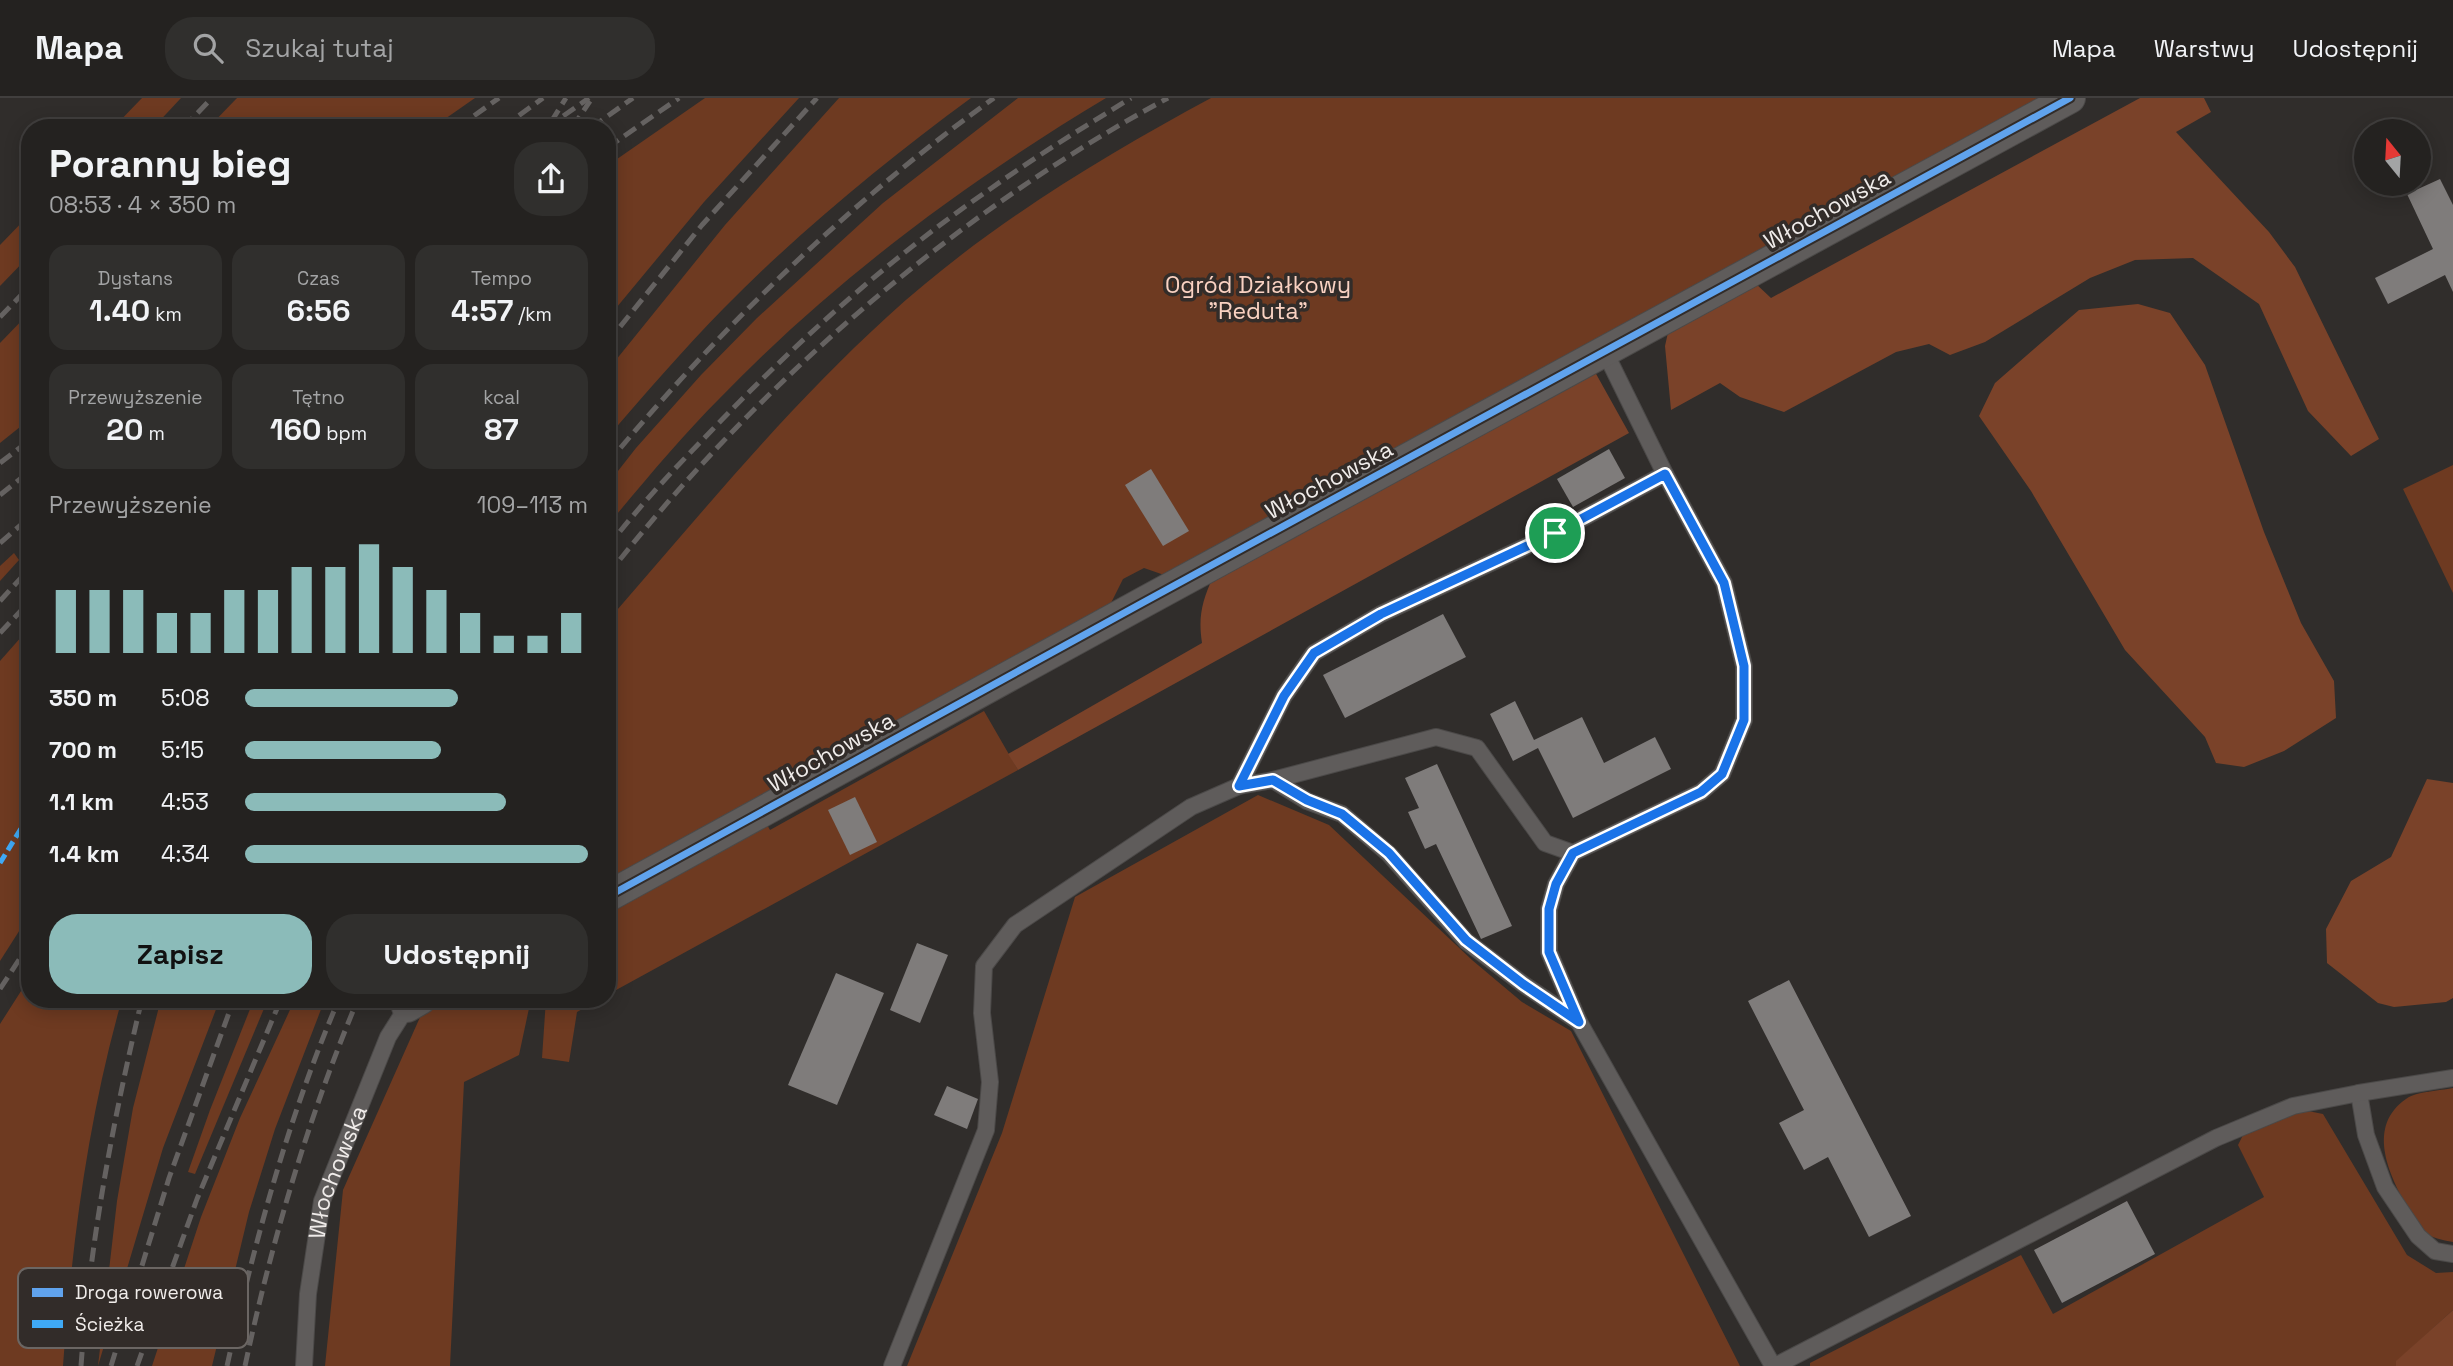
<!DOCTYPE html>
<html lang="pl">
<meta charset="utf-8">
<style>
body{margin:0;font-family:"Space Grotesk",sans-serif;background:#302f2d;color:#f1f3f6;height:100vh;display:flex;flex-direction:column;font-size:26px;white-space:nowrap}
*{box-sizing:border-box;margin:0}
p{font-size:23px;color:#a3a4a5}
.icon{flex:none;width:38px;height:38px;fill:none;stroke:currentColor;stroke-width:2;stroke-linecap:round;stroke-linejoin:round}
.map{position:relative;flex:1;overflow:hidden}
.details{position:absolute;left:21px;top:21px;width:595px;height:889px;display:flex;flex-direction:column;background:#242220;border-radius:28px;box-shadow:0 4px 18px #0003,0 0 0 2px #413f3e}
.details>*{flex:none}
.needle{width:46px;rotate:342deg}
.buttons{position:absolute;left:2354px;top:21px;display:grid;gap:14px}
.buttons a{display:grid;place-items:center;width:77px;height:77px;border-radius:50%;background:#242220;box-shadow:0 4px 18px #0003,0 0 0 2px #413f3e;font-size:35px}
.pin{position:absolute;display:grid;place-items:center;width:60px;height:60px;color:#fff;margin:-30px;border:4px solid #fff;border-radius:50%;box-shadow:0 2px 7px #0007}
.round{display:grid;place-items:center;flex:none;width:74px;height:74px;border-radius:28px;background:#302f2d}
.overview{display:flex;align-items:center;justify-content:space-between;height:119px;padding:0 28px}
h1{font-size:38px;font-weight:700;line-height:52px}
.stats{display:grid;grid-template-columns:repeat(3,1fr);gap:10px;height:119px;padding:7px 28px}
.stats div{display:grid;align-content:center;border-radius:18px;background:#302f2d;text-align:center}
.stats b{font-size:30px;font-weight:700}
.stats small{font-size:19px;font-weight:400}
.stats p{font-size:19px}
.chart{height:196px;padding:14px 28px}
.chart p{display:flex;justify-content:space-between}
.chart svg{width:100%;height:126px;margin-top:7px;stroke:#8bbbb9;stroke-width:6}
.button{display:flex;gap:14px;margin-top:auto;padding:14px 28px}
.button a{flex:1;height:80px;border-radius:28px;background:#8bbbb9;color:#111;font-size:28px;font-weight:700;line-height:80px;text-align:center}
.button a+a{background:#302f2d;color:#f1f3f6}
ul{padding:0 28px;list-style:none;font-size:23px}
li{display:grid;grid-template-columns:112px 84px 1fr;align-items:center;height:52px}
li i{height:18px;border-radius:9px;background:#8bbbb9}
header{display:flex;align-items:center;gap:42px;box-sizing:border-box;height:98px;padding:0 35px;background:#242220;border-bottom:2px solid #413f3e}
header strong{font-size:33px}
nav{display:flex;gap:38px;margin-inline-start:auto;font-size:24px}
.search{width:490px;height:63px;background:#302f2d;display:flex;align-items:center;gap:18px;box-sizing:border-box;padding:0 24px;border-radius:28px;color:#a3a4a5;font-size:26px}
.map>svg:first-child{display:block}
</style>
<header>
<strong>Mapa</strong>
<div class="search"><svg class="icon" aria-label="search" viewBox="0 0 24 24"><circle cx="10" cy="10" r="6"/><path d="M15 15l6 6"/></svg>Szukaj tutaj</div>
<nav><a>Mapa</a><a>Warstwy</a><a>Udostępnij</a></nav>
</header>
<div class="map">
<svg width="2453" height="1268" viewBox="0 0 2453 1268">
<rect width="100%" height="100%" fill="#302d2b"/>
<g fill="#6e3a21">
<polygon points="142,0 181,0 153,30 113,30"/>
<polygon points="237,0 475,0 432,30 208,30"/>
<polygon points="705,0 799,0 704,104 607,221 607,68"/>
<path d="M839 0H971C884 64 800 133 724 210 683 252 645 296 607 340V273L725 127Z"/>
<path d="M1018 0H1106C966 84 834 182 720 300 680 340 644 384 607 428V387L636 350 701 277 757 220 883 105Z"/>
<path d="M1211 0H2040L1167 478 1144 470 1123 481 1110 507 607 786V525L611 519C700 417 786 311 887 219 983 131 1096 62 1211 0Z"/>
<polygon points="30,116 30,157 0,188 0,147"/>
<polygon points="30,214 30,321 0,345 0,245"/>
<polygon points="2453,367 2453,495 2403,391"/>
<polygon points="14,455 19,462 0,483 0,468"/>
<polygon points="30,529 30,816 0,863 0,563"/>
<polygon points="984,613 1018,672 607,897 607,811 766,725 770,732"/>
<polygon points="1258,697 1329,727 1472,862 1522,904 1571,933 1740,1268 907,1268 1002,1035 1075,799"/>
<path d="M30 879V901H122C88 1021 72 1144 63 1268H0V926Z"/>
<polygon points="161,901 220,901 163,1050 98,1268 117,1103 133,1010"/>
<polygon points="254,901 268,901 195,1076 188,1074 210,1012"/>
<polygon points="295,901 325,901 275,1031 249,1114 212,1268 152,1268 201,1119 240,1020"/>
<polygon points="447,901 531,901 519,957 464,984 450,1268 325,1268 343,1092 421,917"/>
<polygon points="546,901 600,901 577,914 569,964 542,960"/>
<path d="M2453 990V1144C2442 1142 2432 1140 2423 1134 2415 1128 2411 1115 2406 1107 2388 1074 2367 1028 2406 1001 2417 993 2439 993 2453 990Z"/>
<polygon points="2303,1012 2323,1016 2407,1157 2436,1175 2453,1174 2453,1212 2397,1263 2396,1268 1810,1268 1810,1265 2021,1157 2053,1216 2264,1099 2238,1047 2243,1037"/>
</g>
<g fill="#7a4229">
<polygon points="2140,0 2204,0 2211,14 2176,34 2269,134 2295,169 2379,341 2351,358 2308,313 2259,206 2193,160 2135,162 2090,180 1985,244 1950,257 1929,246 1896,254 1784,314 1740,299 1720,285 1671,312 1665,248 1669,230 1755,185 1771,200"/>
<polygon points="2138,206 2170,215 2205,267 2264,434 2301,525 2334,583 2336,620 2284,653 2244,669 2216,665 2205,639 2125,552 2031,393 1979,318 1995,285 2079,212"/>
<path d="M1595 274 1629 335 1018 672 1008 656 1202 545C1198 519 1202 503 1213 479Z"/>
<polygon points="2427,681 2453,685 2453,900 2446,904 2394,909 2378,905 2327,865 2326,831 2351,783 2391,759"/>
<polygon points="2453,1212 2453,1268 2396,1268 2396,1263"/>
</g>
<g fill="#7f7c7b">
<polygon points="2440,81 2453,107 2453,194 2445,177 2388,206 2375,180 2433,151 2407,96"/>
<polygon points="1609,351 1625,380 1573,409 1557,381"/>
<polygon points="1151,371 1189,433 1163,448 1125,387"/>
<polygon points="1443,516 1466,559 1345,620 1323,577"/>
<polygon points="1515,603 1534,642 1582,619 1604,665 1655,639 1671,671 1573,720 1538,650 1513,663 1490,616"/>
<polygon points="1437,666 1512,828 1481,841 1436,746 1425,751 1408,714 1419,710 1405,680"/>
<polygon points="855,699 877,744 850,757 828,712"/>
<polygon points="917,845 948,857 920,925 890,912"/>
<polygon points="836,875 884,895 837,1007 788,987"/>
<polygon points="1789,882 1911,1118 1869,1139 1828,1059 1804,1072 1779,1025 1804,1012 1748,903"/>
<polygon points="947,988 978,1001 967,1031 934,1017"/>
<polygon points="2127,1103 2155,1156 2062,1205 2034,1152"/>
</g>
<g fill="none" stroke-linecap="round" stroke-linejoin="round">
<defs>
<g id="lane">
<polyline points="1273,682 1307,703 1342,716 1389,756 1466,843 1523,886 1579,924"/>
<polyline points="1239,688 1284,598 1314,555 1381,516 1555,435 1665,376"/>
<polyline points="1573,755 1556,786 1549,811 1549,854 1579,924 1773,1268"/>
<polyline points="2359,995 2366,1037 2385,1089 2418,1138 2435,1153 2453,1156"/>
<path id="s1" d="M304 1268 308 1196 322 1103 388 939 407 909"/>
<polyline points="892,1268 986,1032 990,984 982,915 984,868 1015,827 1191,709 1239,688 1273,682 1436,639 1477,650 1545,745 1573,755 1701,694 1722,676 1744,622 1744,568 1724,485 1665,376 1605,254"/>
<polyline points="1775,1268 2216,1040 2293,1008 2359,995 2453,980"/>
</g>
<g id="street">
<polyline points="607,799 1144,504 2070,0"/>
<polyline points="407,909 421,901"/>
</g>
</defs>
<use href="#lane" stroke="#4b4948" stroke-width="18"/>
<use href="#street" stroke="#4b4948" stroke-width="32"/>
<use href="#lane" stroke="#5f5c5b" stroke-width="16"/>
<use href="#street" stroke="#5f5c5b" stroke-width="30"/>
<g stroke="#656261" stroke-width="5" stroke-dasharray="14 7" stroke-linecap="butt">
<polyline points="551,24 566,0"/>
<polyline points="183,30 212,0"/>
<polyline points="457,30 499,0"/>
<polyline points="502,30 543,0"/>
<polyline points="546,30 589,0"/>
<polyline points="572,30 590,3"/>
<polyline points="591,30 633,0"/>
<polyline points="607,50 679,0"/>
<polyline points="0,219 30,188"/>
<polyline points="607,245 702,127 817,0"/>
<polyline points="0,365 30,342"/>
<path d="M607 366C721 229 849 104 994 0"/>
<polyline points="0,397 30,373"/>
<polyline points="0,445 30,419"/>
<path d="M607 450C639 408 676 369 713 331 798 242 891 159 993 89 1038 57 1084 29 1131 0"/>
<path d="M607 478C756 287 954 115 1168 0"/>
<polyline points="0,503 30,470"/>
<polyline points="0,535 30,503"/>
<polyline points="0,891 30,845"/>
<path d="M81 1268C90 1144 113 1022 142 901"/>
<polyline points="111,1268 169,1080 234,901"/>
<polyline points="137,1268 197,1101 281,901"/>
<path d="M227 1268C255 1142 288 1020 339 901"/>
<path d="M245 1268C272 1142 308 1020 358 901"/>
</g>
<polyline stroke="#3fa9f5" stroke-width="5" stroke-dasharray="10 5" stroke-linecap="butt" points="0,765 30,716"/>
<defs>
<polyline id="cycleway" points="607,799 1144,504 2070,0"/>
</defs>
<use href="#cycleway" stroke="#322c29" stroke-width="11"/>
<use href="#cycleway" stroke="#60a3ed" stroke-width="7"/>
</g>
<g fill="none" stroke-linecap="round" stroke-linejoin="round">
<defs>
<polygon id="route" points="1665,376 1724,485 1744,568 1744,622 1722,676 1701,694 1573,755 1556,786 1549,811 1549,854 1579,924 1523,886 1466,842 1389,755 1342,716 1307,702 1273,682 1239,688 1284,598 1314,555 1381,516 1555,435"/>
</defs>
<use href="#route" stroke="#fff" stroke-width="14"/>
<use href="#route" stroke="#1a73e8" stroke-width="9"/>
</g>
<g text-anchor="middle" stroke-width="7" stroke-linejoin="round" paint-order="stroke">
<g font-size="23" fill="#f0ecea" stroke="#322c29">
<text transform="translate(1827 111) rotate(-29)" y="8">Włochowska</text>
<text transform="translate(1329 382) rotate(-28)" y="8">Włochowska</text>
<text transform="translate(831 654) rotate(-29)" y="8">Włochowska</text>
<text dy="8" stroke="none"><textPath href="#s1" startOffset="198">Włochowska</textPath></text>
</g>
<g font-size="23" fill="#fad2c2" stroke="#322c29">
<text x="1258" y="195">Ogród Działkowy<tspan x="1258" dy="26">"Reduta"</tspan></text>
</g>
</g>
<rect x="18" y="1170" width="230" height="80" rx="10" fill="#322c29" stroke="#6b6663" stroke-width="2"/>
<rect x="32" y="1190" width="31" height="9" fill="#60a3ed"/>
<rect x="32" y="1222" width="31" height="8" fill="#3fa9f5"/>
<g font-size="19" fill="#f0ecea">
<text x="75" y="1201">Droga rowerowa</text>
<text x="75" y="1233">Ścieżka</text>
</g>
</svg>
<div class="buttons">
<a><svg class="needle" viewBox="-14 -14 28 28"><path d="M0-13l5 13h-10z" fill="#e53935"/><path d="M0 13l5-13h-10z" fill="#a3a4a5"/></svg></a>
</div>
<div class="pin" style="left:1555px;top:435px;background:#1e9e55"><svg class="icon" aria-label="arrive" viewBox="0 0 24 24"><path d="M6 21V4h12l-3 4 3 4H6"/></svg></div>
<section class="details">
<div class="overview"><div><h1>Poranny bieg</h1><p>08:53 · 4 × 350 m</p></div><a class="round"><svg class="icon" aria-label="share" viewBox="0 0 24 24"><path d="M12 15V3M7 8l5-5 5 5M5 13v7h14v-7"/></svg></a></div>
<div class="stats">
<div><p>Dystans</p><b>1.40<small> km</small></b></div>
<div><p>Czas</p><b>6:56</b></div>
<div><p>Tempo</p><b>4:57<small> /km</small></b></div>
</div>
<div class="stats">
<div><p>Przewyższenie</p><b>20<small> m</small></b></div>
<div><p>Tętno</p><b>160<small> bpm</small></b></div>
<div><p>kcal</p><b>87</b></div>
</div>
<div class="chart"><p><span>Przewyższenie</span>109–113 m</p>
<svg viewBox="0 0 160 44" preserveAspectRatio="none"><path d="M5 44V22M15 44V22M25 44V22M35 44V30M45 44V30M55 44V22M65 44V22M75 44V14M85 44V14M95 44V6M105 44V14M115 44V22M125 44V30M135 44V38M145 44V38M155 44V30"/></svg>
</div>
<ul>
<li><b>350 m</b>5:08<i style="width:62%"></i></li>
<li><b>700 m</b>5:15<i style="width:57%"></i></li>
<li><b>1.1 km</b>4:53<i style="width:76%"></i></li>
<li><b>1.4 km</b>4:34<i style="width:100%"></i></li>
</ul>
<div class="button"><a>Zapisz</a><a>Udostępnij</a></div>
</section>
</div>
